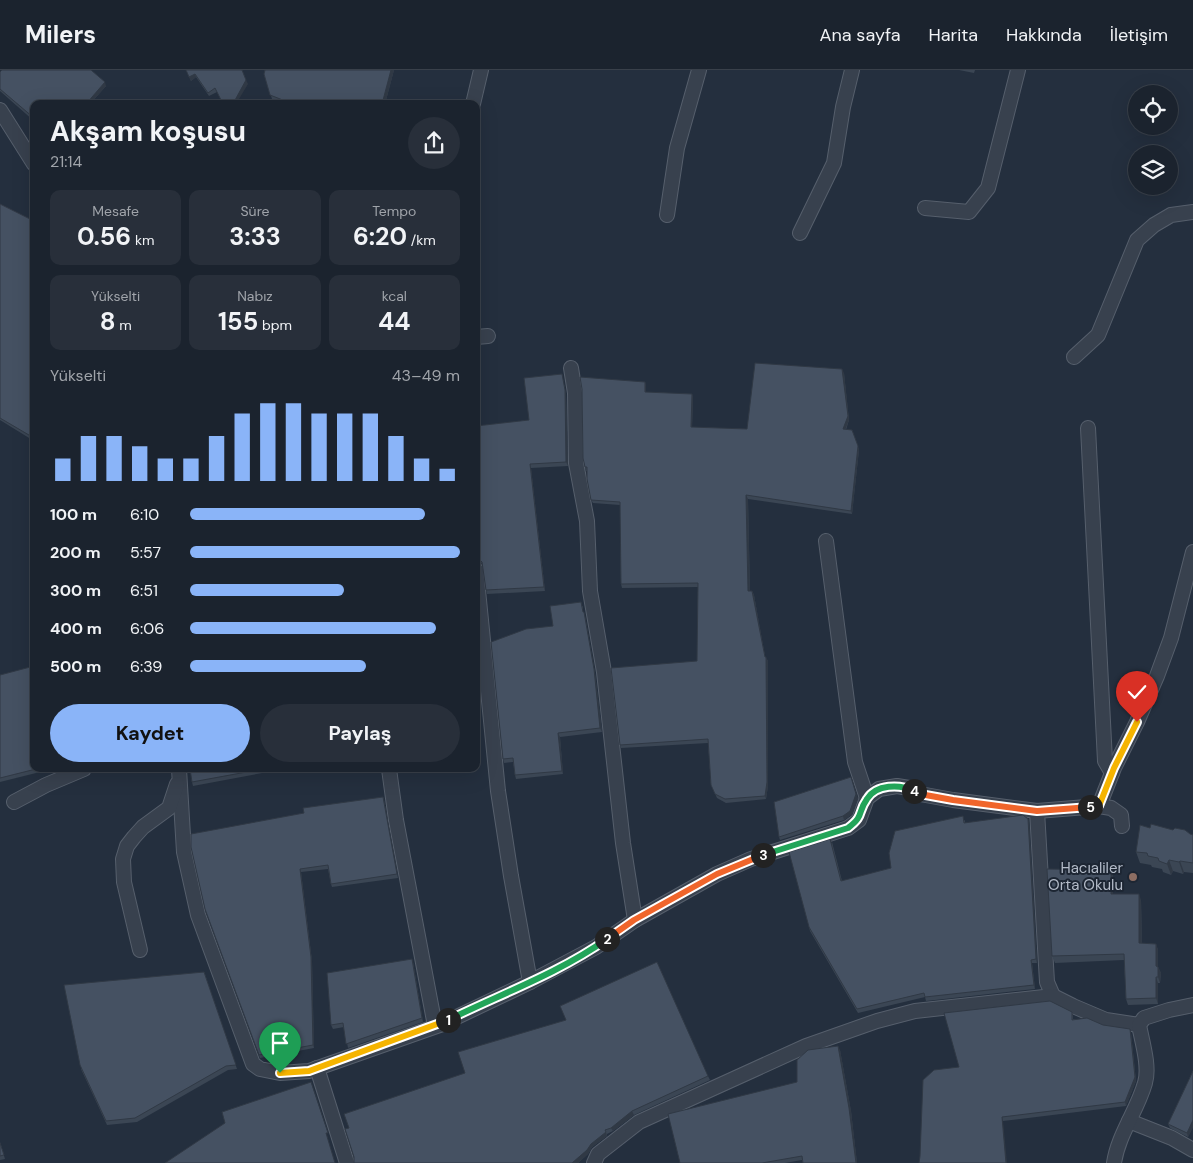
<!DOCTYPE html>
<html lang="tr">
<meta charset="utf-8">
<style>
body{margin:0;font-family:"DM Sans",sans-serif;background:#282f3a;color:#f1f3f6;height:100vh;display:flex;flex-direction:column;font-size:19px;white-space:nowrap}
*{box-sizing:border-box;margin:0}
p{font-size:16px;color:#a0a4aa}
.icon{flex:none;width:28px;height:28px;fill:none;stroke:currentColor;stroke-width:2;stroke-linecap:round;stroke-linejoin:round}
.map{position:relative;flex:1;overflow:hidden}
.panel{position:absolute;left:30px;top:30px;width:450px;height:672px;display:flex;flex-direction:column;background:#1b232e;border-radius:10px;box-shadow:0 5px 20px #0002,0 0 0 1px #39404a}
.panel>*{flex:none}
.buttons{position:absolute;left:1128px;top:15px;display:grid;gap:10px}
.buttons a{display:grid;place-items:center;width:50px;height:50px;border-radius:50%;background:#1b232e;box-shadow:0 5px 20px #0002,0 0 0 1px #39404a;font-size:25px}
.pin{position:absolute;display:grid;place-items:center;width:42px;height:42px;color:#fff;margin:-51px -21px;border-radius:50% 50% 50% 0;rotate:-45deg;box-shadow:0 0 5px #0007}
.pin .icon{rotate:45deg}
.km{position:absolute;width:25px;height:25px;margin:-12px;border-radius:50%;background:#222;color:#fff;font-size:14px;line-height:25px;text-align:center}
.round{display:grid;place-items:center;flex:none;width:52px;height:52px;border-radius:26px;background:#282f3a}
.headline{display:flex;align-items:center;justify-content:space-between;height:85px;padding:0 20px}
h1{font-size:28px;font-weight:700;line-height:38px}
.stats{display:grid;grid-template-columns:repeat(3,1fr);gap:8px;height:85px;padding:5px 20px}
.stats div{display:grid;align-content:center;border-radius:10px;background:#282f3a;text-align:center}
.stats b{font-size:25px;font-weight:700}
.stats small{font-size:14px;font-weight:400}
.stats p{font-size:14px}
.chart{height:140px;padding:10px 20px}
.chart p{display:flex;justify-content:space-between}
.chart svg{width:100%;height:90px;margin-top:5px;stroke:#8ab4f8;stroke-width:6}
.button{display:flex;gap:10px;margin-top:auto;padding:10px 20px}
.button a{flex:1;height:58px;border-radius:30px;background:#8ab4f8;color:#111;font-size:20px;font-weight:700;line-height:58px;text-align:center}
.button a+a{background:#282f3a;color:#f1f3f6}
ul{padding:0 20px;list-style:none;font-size:16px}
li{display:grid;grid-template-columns:80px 60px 1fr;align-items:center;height:38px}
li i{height:12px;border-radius:6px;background:#8ab4f8}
header{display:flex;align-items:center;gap:30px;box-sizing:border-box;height:70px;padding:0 25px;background:#1b232e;border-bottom:1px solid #39404a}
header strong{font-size:24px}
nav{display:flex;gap:28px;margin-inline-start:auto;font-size:18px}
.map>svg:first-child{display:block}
</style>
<header>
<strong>Milers</strong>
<nav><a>Ana sayfa</a><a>Harita</a><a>Hakkında</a><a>İletişim</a></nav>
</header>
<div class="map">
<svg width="1193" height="1093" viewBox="0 0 1193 1093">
<rect width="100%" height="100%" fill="#242f3e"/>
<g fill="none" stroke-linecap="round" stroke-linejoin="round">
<defs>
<g id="minor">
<polyline points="473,34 481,0"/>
<polyline points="0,40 34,94"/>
<polyline points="925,138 969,142 988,118 1018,0"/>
<polyline points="667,145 677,78 699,0"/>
<polyline points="800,163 834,93 843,37 852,0"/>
<polyline points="476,267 488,266"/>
<polyline points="1074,287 1098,265 1137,170 1154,155 1171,145 1193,142"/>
<polyline points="571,298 575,323 576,393 587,451 590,521 604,602 623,773 635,850"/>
<polyline points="1088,358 1105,691 1112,703"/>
<polyline points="826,471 855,692 867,728"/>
<polyline points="476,500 498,721 511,806 530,912"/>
<polyline points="179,699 184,782 198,845 253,994 260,999 280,1003 309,1001 440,955 530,912 596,877 635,850 717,804 751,789 848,758 859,750 867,728 879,719 897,716 909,718 920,724 953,730 1037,741 1099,736 1111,738 1121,745 1122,756"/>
<polyline points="389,699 396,750 435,956"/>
<polyline points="14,732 46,715 84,699"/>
<polyline points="1099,736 1114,698 1137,652 1157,606 1171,568 1193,482"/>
<polyline points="1037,741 1047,912 1053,926"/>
<polyline points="140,880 124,812 123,789 127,776 134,767 143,757 169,738 177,714"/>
<polyline points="317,998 347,1093"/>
<polyline points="1129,1051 1172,1068 1193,1080"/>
<polyline points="594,1093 598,1084 639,1052 806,976 877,951 915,941 1053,926 1073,936 1106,950 1139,955"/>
<path d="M1114 1093C1118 1065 1137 1041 1145 1013 1150 997 1142 971 1139 955L1144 948 1169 940 1193 935"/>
</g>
</defs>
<use href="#minor" stroke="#565f6c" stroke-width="16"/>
<use href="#minor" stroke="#38414e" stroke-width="14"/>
</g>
<g fill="#3b4654">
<polygon points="186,0 248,14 217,22 209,26 196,7 191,11"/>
<polygon points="265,0 394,0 385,34 285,34 272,29 264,4"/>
<polygon points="959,0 975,0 974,3"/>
<polygon points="0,2 106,16 90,34 34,34 34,51 0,21"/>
<polygon points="0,134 34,151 34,371 0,350"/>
<polygon points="844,303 849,350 846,360 852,360 859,380 852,444 748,429 750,521 752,521 754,525 765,587 768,591 768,716 766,729 726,733 717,728 711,715 708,673 621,678 620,675 697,591 698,517 622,518 621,514 620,435 593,433 591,430 587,401 586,401 585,397 645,312 646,316 646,322 692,324 693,328 692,357 747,359"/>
<polygon points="562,304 566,324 568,396 531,398 545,521 487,524 486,520 482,494 480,492 476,492 476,356 529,350"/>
<polygon points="583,536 583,542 585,546 595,603 602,662 560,667 563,704 516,709 515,705 513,692 504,693 503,689 553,556"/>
<polygon points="0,605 34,699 52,699 0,712"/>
<polygon points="190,699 284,699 193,716 192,712"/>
<polygon points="383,727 384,730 398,808 332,817 331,814 328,799 301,802 312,891 314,978 260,988 205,839 304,743"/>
<polygon points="858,728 852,744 844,750 780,770 779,767"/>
<polygon points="1028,749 1029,752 1037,893 1032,893 1035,919 926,931 925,927 858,943 810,861 809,857 832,772 842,811 891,798 965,750 965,753"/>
<polygon points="1150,758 1193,765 1193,803 1184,802 1183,804 1173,801 1171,805 1163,802 1162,799 1152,797 1151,795 1140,793 1136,782"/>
<polygon points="1111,800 1113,806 1113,824 1141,830 1142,873 1156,874 1158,880 1158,897 1161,903 1160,913 1158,913 1158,934 1128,935 1126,929 1124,890 1055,893 1052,886"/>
<polygon points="413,892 423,952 348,978 344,957 333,959 331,955"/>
<polygon points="204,902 237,999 228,1000 137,1052 107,1055 81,999"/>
<polygon points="1073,945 1073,949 1103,955 1131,963 1136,1011 1126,1036 1003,1051 959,997"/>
<polygon points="840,980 851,1041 857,1093 803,1093 802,1090 785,1093 680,1093 797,1012"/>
<polygon points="1193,1001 1193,1057 1188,1067 1170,1058 1168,1054"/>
<polygon points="708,1006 710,1010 634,1045 613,1061 607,1064 607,1066 592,1077 588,1084 578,1093 354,1093"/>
<polygon points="0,1072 5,1089 0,1090"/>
</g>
<g fill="#303945">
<polygon points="391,0 394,0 385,34 382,34"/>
<polygon points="195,4 196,7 191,11 189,7"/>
<polygon points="246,10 248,14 236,34 232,34"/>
<polygon points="105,12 106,16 90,34 86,34"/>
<polygon points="842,299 844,303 849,350 844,363 843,359"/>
<polygon points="562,304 566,324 568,396 566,392"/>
<polygon points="645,312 646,316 646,326 645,322"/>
<polygon points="692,324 693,328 692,361 691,357"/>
<polygon points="858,376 859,380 852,444 851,441"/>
<polygon points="530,394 531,398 545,521 544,517"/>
<polygon points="746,425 748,429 750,525 748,521"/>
<polygon points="752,521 754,525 766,591 765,587"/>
<polygon points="584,542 585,546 595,603 602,662 600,658"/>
<polygon points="766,587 768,591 768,716 766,729 765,726"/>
<polygon points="558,663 560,667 563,704 562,701"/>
<polygon points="851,707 858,728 852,744 844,750 843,746"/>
<polygon points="383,727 384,730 398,808 397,804"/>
<polygon points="1028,749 1029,752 1037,893 1036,889"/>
<polygon points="1169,790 1173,801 1171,805 1167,794"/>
<polygon points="1180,791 1184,802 1183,804 1179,792"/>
<polygon points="300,799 301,802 312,891 314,978 313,975"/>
<polygon points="1111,800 1113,806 1113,831 1111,824"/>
<polygon points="1139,824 1141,830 1142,879 1139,873"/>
<polygon points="1156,874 1158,880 1158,899 1158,897 1161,903 1160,913 1158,907 1156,896"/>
<polygon points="412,889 413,892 423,952 422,948"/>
<polygon points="1031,890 1032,893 1035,919 1034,915"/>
<polygon points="1156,907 1158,913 1158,934 1156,928"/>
<polygon points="1130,959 1131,963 1136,1011 1126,1036 1125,1032"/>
<polygon points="838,976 840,980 851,1041 857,1093 856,1093"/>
<polygon points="632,1041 634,1045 613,1061 611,1058"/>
<polygon points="1002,1047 1003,1051 1007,1093 1006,1093"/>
<polygon points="1193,1050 1193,1057 1188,1067 1187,1063"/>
<polygon points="606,1062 607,1066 592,1077 588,1084 578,1093 572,1093 591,1074"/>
</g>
<g fill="#455162" stroke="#303945">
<polygon points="2,0 91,0 105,12 86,34 34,34 34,48 0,19 0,2"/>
<polygon points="186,0 242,0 246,10 234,32 232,34 223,34 215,18 208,23 195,4 189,7"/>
<polygon points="265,0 391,0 382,34 293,34 270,25 264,4"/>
<polygon points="0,134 34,151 34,368 0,348"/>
<polygon points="755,293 842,299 848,346 843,359 852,360 858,376 851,441 746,425 748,521 752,521 765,587 766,587 767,712 765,726 725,729 715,724 711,715 708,669 620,675 611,598 697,591 698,513 621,514 620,432 591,430 587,409 587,397 585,397 583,388 582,319 580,307 645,312 645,322 692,324 691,357 747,359"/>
<polygon points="562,304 565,320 566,392 530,394 544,517 486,520 482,492 479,489 476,488 476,356 529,350 524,308"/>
<polygon points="581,532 583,542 584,542 594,599 600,658 558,663 562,701 515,705 513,688 503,689 491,572 526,559 553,556 550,536"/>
<polygon points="34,596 34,699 36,699 0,708 0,605"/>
<polygon points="190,699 263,699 192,712"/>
<polygon points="851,707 856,724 850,741 843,746 779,767 774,732"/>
<polygon points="383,727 397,804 331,814 328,795 300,799 311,887 313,975 259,985 205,839 191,777 191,764 304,743 303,738"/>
<polygon points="1023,745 1028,749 1036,889 1031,890 1034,915 925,927 924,923 857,939 809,857 789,782 830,769 841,811 891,798 889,783 895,761 963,746 964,753"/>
<polygon points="1151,754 1173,760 1175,758 1185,760 1190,764 1193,765 1193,793 1180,791 1179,792 1169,790 1167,794 1159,791 1158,788 1148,786 1147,783 1136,782 1140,755 1150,758"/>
<polygon points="1047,799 1111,800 1111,824 1139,824 1139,873 1156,874 1156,896 1158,897 1158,907 1156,907 1156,928 1126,929 1124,884 1052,886"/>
<polygon points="412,889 422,948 346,974 343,953 331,955 327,903"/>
<polygon points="657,892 708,1006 632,1041 611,1058 605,1060 606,1062 591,1074 587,1080 572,1093 354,1093 354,1087 345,1059 349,1058 344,1044 465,1003 458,982 566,950 560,936"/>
<polygon points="204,902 236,995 226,996 135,1048 106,1051 80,995 64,915"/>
<polygon points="1050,931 1072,942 1072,950 1087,948 1103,955 1130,959 1135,1007 1125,1032 1002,1047 1006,1093 919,1093 920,1086 923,1010 934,1000 959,997 944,943"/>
<polygon points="838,976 849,1038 856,1093 803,1093 802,1086 762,1093 680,1093 668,1044 797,1012 797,990 808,980"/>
<polygon points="1193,1001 1193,1050 1187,1063 1168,1054"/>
<polygon points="311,1012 328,1063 326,1063 335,1093 165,1093 225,1053 222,1042"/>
<polygon points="0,1073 4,1085 0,1086"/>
</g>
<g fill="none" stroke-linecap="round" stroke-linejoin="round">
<defs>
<polyline id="split-1" points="280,1003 309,1001 448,950"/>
<path id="split-2" d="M448 950C501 924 559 903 607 869"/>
<polyline id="split-3" points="607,869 634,850 717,804 763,785"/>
<path id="split-4" d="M763 785 848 758C865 745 857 743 867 729 876 714 900 714 914 721"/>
<polyline id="split-5" points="914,721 920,724 953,730 1037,741 1090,737"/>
<polyline id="split-6" points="1090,737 1099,736 1114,698 1137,652"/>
</defs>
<use href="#split-1" stroke="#fff" stroke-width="10"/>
<use href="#split-2" stroke="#fff" stroke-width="10"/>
<use href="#split-3" stroke="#fff" stroke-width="10"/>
<use href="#split-4" stroke="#fff" stroke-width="10"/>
<use href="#split-5" stroke="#fff" stroke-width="10"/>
<use href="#split-6" stroke="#fff" stroke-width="10"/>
<use href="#split-1" stroke="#f5b400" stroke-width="6"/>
<use href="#split-2" stroke="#22a559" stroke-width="6"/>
<use href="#split-3" stroke="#f0652b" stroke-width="6"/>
<use href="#split-4" stroke="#22a559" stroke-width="6"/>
<use href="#split-5" stroke="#f0652b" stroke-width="6"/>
<use href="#split-6" stroke="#f5b400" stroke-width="6"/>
</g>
<circle fill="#8d6e63" stroke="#1d2633" stroke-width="2" cx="1133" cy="807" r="5"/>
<g text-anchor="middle" stroke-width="4" stroke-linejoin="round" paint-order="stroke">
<g font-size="15" fill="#b4bcc9" stroke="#1d2633" text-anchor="end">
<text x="1123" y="803">Hacıaliler<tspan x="1123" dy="17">Orta Okulu</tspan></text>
</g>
</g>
</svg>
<div class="buttons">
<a><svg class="icon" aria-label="locate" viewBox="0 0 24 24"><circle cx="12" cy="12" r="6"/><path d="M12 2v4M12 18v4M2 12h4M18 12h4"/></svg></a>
<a><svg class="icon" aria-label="layers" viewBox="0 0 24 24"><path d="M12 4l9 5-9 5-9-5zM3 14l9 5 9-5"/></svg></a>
</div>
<div class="pin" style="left:280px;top:1003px;background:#1e9e55"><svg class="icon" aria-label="arrive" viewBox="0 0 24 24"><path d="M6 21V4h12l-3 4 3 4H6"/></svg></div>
<div class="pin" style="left:1137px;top:652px;background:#d93025"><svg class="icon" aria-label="check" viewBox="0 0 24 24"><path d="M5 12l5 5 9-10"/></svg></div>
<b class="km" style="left:448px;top:950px">1</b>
<b class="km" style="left:607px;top:869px">2</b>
<b class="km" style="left:763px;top:785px">3</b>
<b class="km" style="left:914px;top:721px">4</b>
<b class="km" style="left:1090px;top:737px">5</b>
<section class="panel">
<div class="headline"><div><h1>Akşam koşusu</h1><p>21:14</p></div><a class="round"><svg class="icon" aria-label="share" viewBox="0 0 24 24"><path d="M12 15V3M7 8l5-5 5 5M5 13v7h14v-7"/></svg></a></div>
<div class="stats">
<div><p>Mesafe</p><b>0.56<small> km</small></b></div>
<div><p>Süre</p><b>3:33</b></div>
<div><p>Tempo</p><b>6:20<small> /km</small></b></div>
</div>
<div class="stats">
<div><p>Yükselti</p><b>8<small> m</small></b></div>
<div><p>Nabız</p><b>155<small> bpm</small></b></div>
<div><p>kcal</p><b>44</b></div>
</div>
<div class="chart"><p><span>Yükselti</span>43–49 m</p>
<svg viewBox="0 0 160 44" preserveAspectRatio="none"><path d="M5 44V33M15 44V22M25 44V22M35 44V27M45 44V33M55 44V33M65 44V22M75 44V11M85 44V6M95 44V6M105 44V11M115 44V11M125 44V11M135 44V22M145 44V33M155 44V38"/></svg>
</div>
<ul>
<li><b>100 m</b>6:10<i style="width:87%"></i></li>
<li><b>200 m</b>5:57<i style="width:100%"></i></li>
<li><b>300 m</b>6:51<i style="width:57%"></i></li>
<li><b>400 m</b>6:06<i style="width:91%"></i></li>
<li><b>500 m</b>6:39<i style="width:65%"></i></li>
</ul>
<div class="button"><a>Kaydet</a><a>Paylaş</a></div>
</section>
</div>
